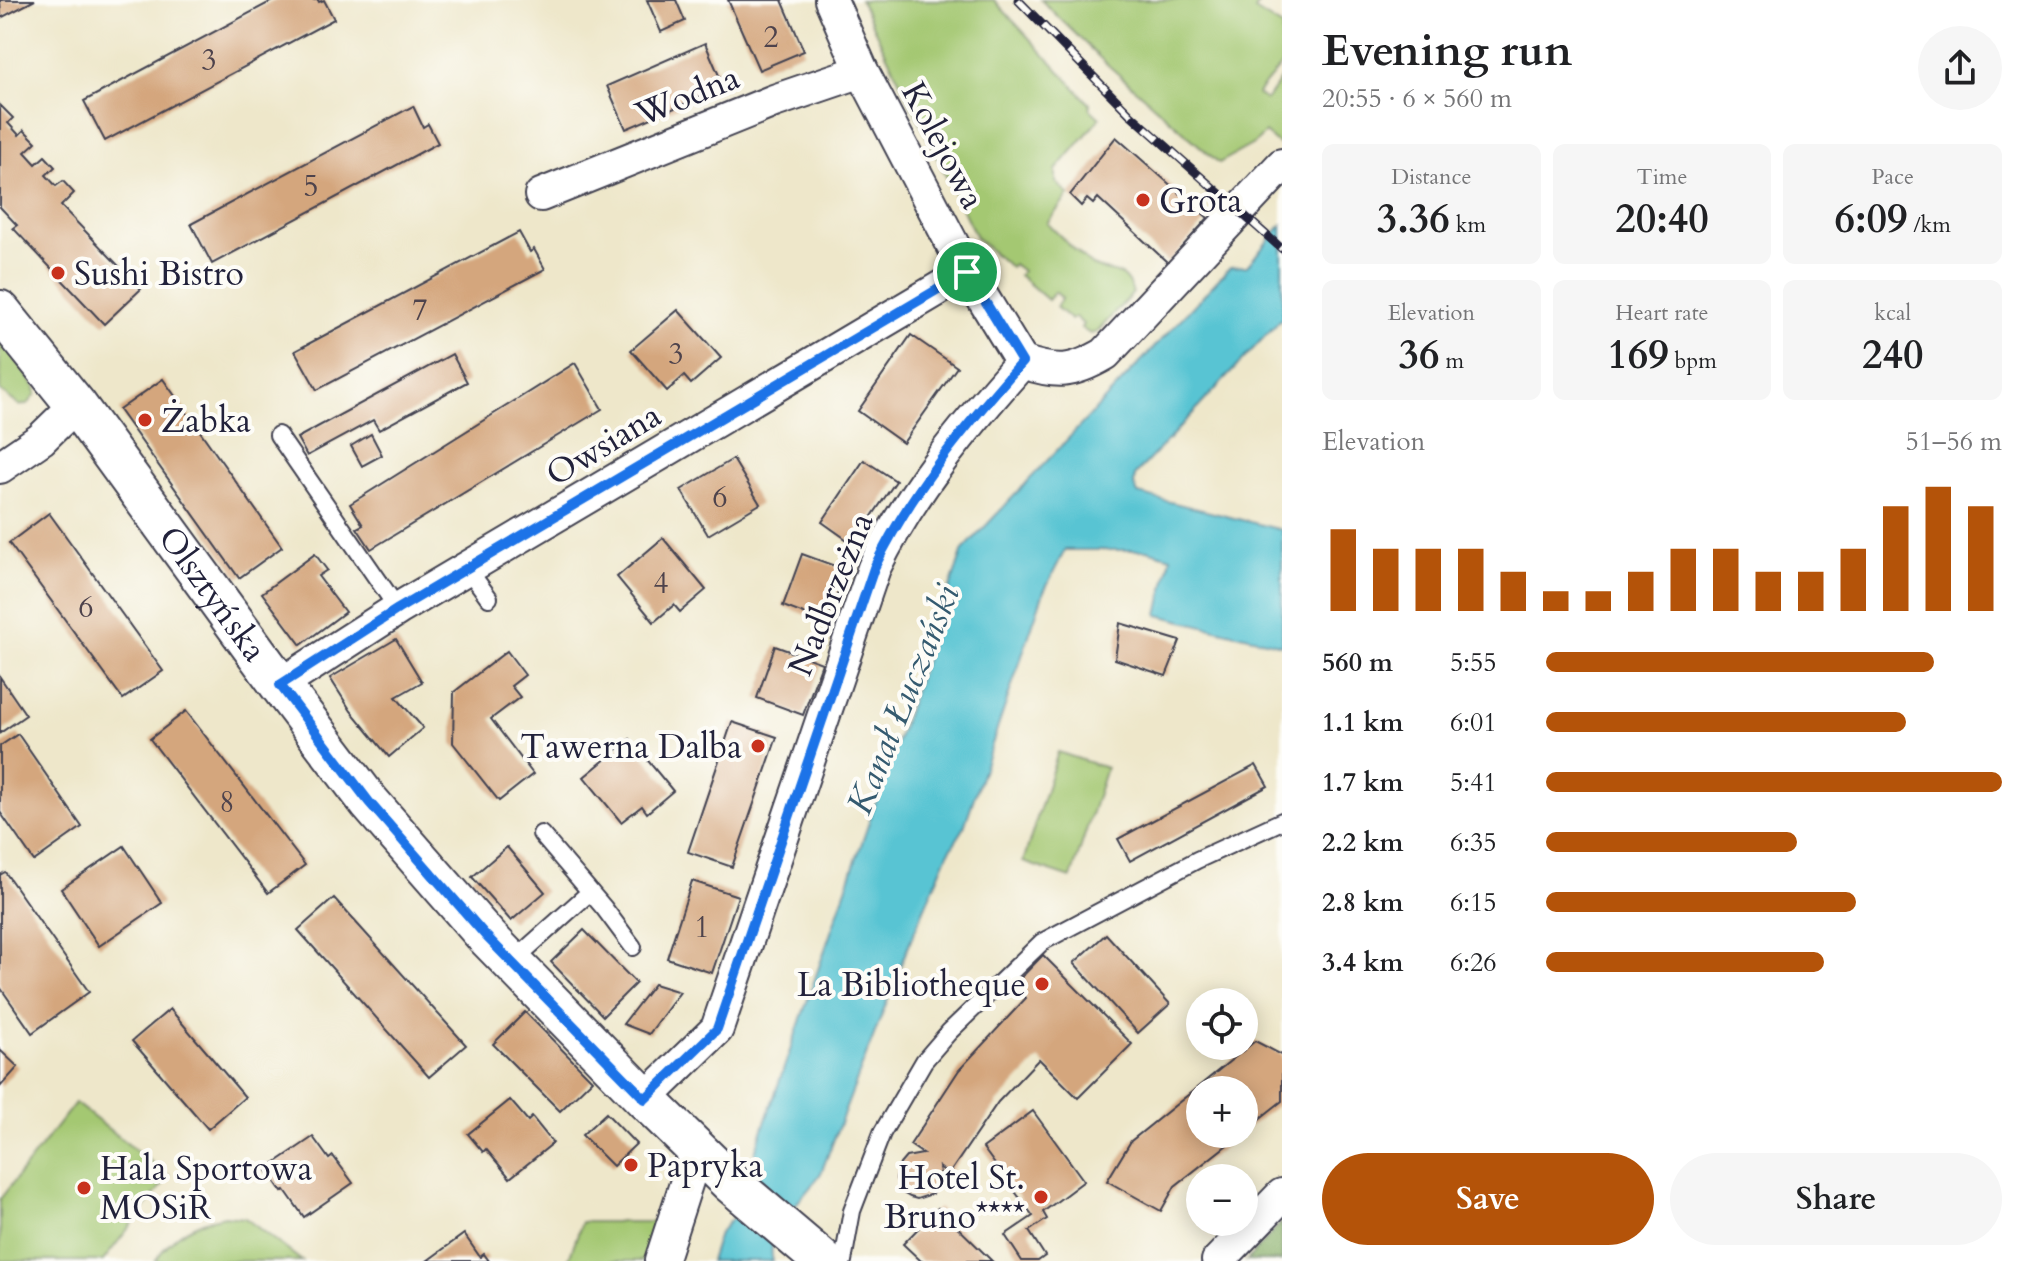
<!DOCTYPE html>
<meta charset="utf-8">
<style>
body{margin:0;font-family:Cardo,serif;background:#f6f6f6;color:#202124;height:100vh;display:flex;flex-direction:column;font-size:30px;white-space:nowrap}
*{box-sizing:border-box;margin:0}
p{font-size:26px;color:#757577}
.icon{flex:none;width:44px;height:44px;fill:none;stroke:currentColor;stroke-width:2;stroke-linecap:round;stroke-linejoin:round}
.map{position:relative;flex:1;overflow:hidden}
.details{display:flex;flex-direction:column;background:#fff;width:760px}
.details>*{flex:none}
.tools{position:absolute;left:1186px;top:988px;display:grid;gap:16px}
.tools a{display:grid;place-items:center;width:72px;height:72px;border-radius:50%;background:#fff;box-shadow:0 4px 20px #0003;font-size:40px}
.pin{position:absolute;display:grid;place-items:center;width:68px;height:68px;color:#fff;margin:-34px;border:4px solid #fff;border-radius:50%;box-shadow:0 2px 8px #0007}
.round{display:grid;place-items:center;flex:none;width:84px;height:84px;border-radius:42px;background:#f6f6f6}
.headline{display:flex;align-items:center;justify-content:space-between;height:136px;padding:0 40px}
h1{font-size:44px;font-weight:600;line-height:60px}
.metrics{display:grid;grid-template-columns:repeat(3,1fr);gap:12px;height:136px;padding:8px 40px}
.metrics div{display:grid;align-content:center;border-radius:12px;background:#f6f6f6;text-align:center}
.metrics b{font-size:40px;font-weight:600}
.metrics small{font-size:22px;font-weight:400}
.metrics p{font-size:22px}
.chart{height:224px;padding:16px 40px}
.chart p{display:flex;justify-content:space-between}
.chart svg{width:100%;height:144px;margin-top:8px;stroke:#b45309;stroke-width:6}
.action{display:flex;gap:16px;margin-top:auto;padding:16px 40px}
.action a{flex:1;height:92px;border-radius:48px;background:#b45309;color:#fff;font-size:32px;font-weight:600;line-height:92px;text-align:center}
.action a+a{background:#f6f6f6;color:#202124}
ul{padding:0 40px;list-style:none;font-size:26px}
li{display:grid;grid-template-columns:128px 96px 1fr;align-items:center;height:60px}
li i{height:20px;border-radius:10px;background:#b45309}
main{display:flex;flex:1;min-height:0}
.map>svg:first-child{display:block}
</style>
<main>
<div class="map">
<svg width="1282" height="1261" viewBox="0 0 1282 1261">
<rect width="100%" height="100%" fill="#fdfcf7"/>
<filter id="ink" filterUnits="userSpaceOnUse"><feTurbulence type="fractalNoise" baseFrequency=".0125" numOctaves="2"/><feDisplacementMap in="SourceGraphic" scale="16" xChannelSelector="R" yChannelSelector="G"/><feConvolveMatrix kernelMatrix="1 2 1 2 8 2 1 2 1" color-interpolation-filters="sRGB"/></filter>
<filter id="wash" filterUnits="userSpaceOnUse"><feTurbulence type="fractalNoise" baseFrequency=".006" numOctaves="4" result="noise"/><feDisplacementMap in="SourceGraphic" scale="32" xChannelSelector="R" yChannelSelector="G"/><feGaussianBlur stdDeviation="1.8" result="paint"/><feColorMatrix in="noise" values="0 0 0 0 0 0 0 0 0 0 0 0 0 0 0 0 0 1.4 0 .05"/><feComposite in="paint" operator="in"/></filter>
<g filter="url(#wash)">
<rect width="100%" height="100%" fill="#eee7ca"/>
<g fill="#a4c872" stroke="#637556" stroke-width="2">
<path d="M860 0H994L1091 105 1090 109 1100 118 1056 170V182L1069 195 1047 223C1061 237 1075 251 1089 263 1107 278 1122 262 1133 293L1097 332 1090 334 1081 328 1083 324 1075 317 1071 320 1056 307 1062 298 1055 292 1048 300 1019 275 1022 271 1013 264 1010 267 977 239Z"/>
<polygon points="1041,0 1255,0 1259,3 1255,10 1282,27 1282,64 1257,94 1266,100 1282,77 1282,140 1278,144 1265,133 1255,143 1219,163 1100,58"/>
<polygon points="0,336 35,387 36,394 29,403 20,406 0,391"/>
<polygon points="1058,752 1106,768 1071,878 1023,862"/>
<polygon points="75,1103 169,1176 103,1261 0,1261 0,1199"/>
<path d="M225 1216 245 1218 302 1261H155C173 1234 193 1222 225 1216Z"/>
<polygon points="582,1222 662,1222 648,1261 568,1261"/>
</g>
<polygon fill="#83ac64" stroke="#526750" stroke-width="2" points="1282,1222 1282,1261 1246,1261"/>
<path fill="#59c4d3" stroke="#3e7387" stroke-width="2" d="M1282 225V318L1135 475 1134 485 1138 494 1282 530V645L1158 615 1171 557 1147 550H1065L1044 591 963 830 948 853 907 949 821 1173C807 1196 763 1230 773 1261H710L719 1233 739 1211 754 1176 755 1152 963 550 1230 267 1247 266Z"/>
<g id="blocks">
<g fill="#d4a67d">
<polygon points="0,0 35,0 1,18"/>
<polygon points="274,0 318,0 319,2 324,0 334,19 105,141 84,101"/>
<polygon points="647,0 676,0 685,21 661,32"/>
<polygon points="728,0 782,0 804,51 759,70"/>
<polygon points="705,43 724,87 626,129 607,86"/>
<polygon points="0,105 13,118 8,123 19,135 24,130 36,142 25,152 36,164 45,156 55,167 46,175 56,186 63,181 74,193 61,206 141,289 104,324 13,228 17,225 0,207"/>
<polygon points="413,106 423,127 428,124 438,143 212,264 191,224"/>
<polygon points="1116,137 1208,218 1168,263 1098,198 1093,204 1087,199 1081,206 1070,195"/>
<polygon points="519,232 530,252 534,249 545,269 317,390 295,351"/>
<polygon points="678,310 721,358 691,384 684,376 667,391 631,350"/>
<polygon points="911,335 957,367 903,443 858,411"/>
<polygon points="452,354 467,382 379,430 373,420 307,456 297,438"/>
<polygon points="575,363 602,409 371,549 357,528 363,525 350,504"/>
<polygon points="163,379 282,547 239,578 119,410"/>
<polygon points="371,434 382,455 362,466 351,446"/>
<polygon points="733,459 760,504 708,535 681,490"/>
<polygon points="864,460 896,481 853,544 822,522"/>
<polygon points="49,513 163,671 123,699 9,543"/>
<polygon points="663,538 706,590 680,612 674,605 654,622 617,577"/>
<polygon points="315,554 327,570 318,576 345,612 301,645 262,593"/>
<polygon points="802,554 846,570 827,623 783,606"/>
<polygon points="1120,623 1180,641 1166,676 1115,659"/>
<polygon points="396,639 422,682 396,697 423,728 389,757 351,711 330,678"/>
<polygon points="775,646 822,663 803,715 757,698"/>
<polygon points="507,651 525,675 511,686 520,697 491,719 533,774 499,801 453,743 454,692"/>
<polygon points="0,677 26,715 0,733"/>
<polygon points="186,711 305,865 268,893 150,739"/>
<polygon points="732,722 777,737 732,867 688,852"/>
<polygon points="18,734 82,827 34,861 0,812 0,746"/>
<polygon points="630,739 673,791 647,813 642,806 621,822 584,777"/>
<polygon points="1256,765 1268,786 1130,861 1118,839"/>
<polygon points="124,846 162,903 99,946 61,889"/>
<polygon points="507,847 545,892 511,921 472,877"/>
<polygon points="5,872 89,992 32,1033 0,987 0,875"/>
<polygon points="692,881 738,896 712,973 667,958"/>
<polygon points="334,898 466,1045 429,1077 298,930"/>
<polygon points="584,930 636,983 603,1016 551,962"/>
<polygon points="1106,934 1170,1004 1138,1033 1074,963"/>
<polygon points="1043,955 1132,1044 1078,1098 1039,1059 998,1102 949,1174 939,1167 941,1179 932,1194 917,1199 910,1197 903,1193 896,1179 900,1164 906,1157 923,1154 910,1145 959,1070 1026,998 1014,985"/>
<polygon points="654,984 680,992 649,1034 623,1024"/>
<polygon points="170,1009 245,1097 208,1129 132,1041"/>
<polygon points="525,1012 592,1080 560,1111 493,1044"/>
<polygon points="1255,1041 1282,1055 1282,1101 1244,1131 1244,1090 1200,1090 1200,1134 1241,1134 1175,1186 1161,1211 1107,1181 1131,1141"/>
<polygon points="0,1050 18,1067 0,1087"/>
<polygon points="510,1100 528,1121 532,1117 553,1143 510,1178 486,1149 483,1152 468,1134"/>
<polygon points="1033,1111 1084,1181 1043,1212 1047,1219 1029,1231 1045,1256 1038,1261 1022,1261 1005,1235 1033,1216 983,1148"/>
<polygon points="606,1113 636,1144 613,1166 582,1135"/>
<polygon points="313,1137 329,1159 333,1156 353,1183 304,1217 285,1190 282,1192 266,1169"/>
<polygon points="938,1208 992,1261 921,1261 903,1244"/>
<polygon points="464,1234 480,1257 484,1254 489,1261 427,1261"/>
</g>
</g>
</g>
<g filter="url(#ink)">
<use href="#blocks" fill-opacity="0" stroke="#414050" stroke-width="2"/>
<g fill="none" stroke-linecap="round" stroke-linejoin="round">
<defs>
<g id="service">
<polyline points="278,435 398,609"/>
<polyline points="467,568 489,598"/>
<polyline points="541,834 604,908 633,947"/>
<polyline points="513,961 590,892"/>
<polyline points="843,1261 852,1211 882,1133 924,1061 949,1032 1042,942 1197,860 1282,821"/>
</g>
<g id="minor">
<polyline points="831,0 862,71 967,272 1022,362"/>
<polyline points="541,195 774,101 862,71"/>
<path d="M1022 362C1058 374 1072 373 1105 354L1282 165"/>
<polyline points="0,467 41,439 76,405"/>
<polyline points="280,685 398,609 967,272"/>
<path d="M645 1099 717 1029 874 568C911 491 966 425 1022 362"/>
<polyline points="661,1261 697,1150"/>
<polyline points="1218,1261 1282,1195"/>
</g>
<g id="tertiary">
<path id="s1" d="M0 311 76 405 280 685 369 802 486 936 645 1099 731 1183 823 1261"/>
</g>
</defs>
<use href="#service" stroke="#414050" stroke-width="20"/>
<use href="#minor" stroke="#414050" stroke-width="36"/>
<use href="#tertiary" stroke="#414050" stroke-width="44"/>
<use href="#service" stroke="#fff" stroke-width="16"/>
<use href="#minor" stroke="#fff" stroke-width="32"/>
<use href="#tertiary" stroke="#fff" stroke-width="40"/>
<defs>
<polyline id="rail" points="1018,0 1130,114 1282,249"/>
</defs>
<use href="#rail" stroke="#22223b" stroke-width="9"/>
<use href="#rail" stroke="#fdfcf7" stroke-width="6" stroke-dasharray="18" stroke-linecap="butt"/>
</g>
</g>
<g fill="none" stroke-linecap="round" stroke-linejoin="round" filter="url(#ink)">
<defs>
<path id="route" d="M967 272 1022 362C966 425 911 491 874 568L717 1029 645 1099 486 936 369 802 280 685 398 609Z"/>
</defs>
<use href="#route" stroke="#fff" stroke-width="16"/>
<use href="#route" stroke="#1a73e8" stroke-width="10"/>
</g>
<g fill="#c8321e" stroke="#fdfcf7" stroke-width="3">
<circle cx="1143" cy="200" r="8"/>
<circle cx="58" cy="273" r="8"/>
<circle cx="145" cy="420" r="8"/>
<circle cx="758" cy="746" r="8"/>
<circle cx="1042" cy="984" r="8"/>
<circle cx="631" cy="1165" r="8"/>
<circle cx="84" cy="1188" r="8"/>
<circle cx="1041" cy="1197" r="8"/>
</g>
<g text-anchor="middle" stroke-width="8" stroke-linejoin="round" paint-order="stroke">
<g font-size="30" fill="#4e434c">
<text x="771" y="47">2</text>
<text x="209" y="70">3</text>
<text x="311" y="196">5</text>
<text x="420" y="320">7</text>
<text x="676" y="364">3</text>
<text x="720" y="507">6</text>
<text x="661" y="593">4</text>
<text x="86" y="617">6</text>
<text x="227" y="812">8</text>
<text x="702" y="937">1</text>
</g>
<g font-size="34" fill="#22223b" stroke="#fdfcf7">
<text transform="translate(687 95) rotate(-22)" y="12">Wodna</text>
<text transform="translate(944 145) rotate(62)" y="12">Kolejowa</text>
<text transform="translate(603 444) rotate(-31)" y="12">Owsiana</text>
<text dy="12" stroke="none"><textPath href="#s1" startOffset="354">Olsztyńska</textPath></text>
<text transform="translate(830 594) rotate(-68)" y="12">Nadbrzeżna</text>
</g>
<g font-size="34" fill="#22223b" stroke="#fdfcf7" text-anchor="start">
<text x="1159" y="212">Grota</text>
<text x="74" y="285">Sushi Bistro</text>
<text x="161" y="432">Żabka</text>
<text x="742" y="758" text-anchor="end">Tawerna Dalba</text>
<text x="1026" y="996" text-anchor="end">La Bibliotheque</text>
<text x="647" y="1177">Papryka</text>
<text x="100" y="1180">Hala Sportowa<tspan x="100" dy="39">MOSiR</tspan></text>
<text x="1025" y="1189" text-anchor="end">Hotel St.<tspan x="1025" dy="39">Bruno****</tspan></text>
</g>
<g font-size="36" font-style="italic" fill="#355b70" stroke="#fdfcf7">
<text transform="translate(902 699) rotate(-68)" y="13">Kanał Łuczański</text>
</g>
</g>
</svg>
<div class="tools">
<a><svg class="icon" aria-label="locate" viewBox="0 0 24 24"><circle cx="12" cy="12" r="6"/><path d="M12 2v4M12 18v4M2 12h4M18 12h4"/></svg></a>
<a>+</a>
<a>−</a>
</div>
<div class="pin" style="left:967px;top:272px;background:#1e9e55"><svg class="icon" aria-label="arrive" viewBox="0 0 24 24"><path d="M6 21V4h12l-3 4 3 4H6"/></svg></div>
</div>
<section class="details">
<div class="headline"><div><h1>Evening run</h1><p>20:55 · 6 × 560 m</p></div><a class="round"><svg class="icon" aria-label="share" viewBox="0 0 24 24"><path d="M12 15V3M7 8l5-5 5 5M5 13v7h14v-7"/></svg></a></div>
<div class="metrics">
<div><p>Distance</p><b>3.36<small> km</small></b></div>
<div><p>Time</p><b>20:40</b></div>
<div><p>Pace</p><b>6:09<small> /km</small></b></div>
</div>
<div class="metrics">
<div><p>Elevation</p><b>36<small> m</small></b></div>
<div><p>Heart rate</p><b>169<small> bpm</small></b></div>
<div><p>kcal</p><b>240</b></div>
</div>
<div class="chart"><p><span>Elevation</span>51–56 m</p>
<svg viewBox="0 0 160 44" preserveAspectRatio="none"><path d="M5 44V19M15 44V25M25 44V25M35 44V25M45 44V32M55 44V38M65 44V38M75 44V32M85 44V25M95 44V25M105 44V32M115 44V32M125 44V25M135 44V12M145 44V6M155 44V12"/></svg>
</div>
<ul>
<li><b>560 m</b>5:55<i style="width:85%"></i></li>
<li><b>1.1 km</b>6:01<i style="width:79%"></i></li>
<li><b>1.7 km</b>5:41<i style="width:100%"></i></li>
<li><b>2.2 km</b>6:35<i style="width:55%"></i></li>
<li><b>2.8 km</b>6:15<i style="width:68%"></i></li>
<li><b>3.4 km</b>6:26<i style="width:61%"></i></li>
</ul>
<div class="action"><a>Save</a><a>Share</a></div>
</section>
</main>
